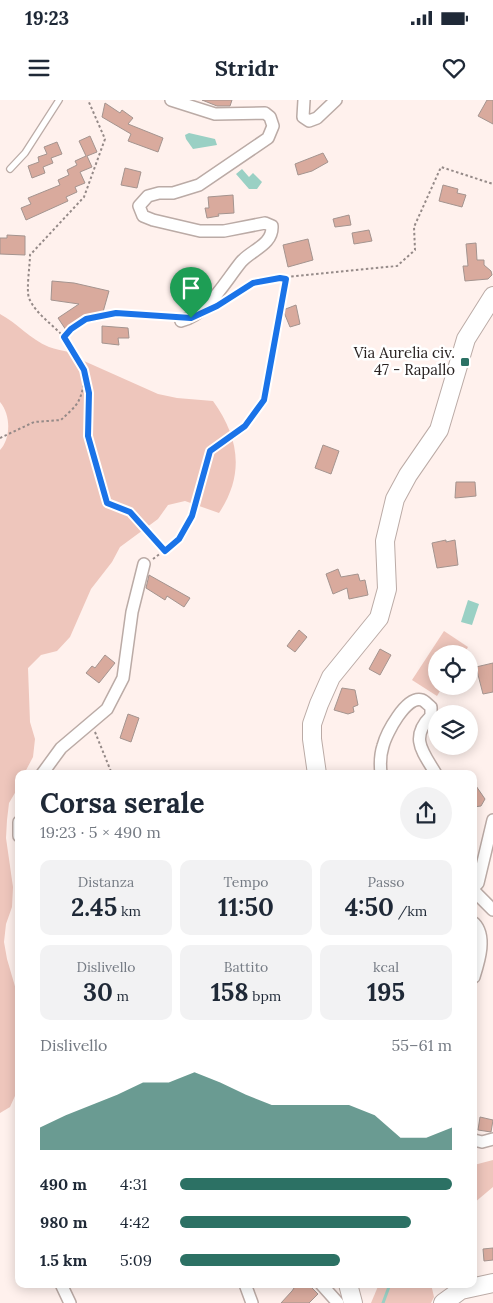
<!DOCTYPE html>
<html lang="it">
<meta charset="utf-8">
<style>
body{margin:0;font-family:Lora,serif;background:#f2f2f3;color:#1f2937;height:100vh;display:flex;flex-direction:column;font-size:19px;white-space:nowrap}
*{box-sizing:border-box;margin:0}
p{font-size:16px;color:#747a83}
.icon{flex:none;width:28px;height:28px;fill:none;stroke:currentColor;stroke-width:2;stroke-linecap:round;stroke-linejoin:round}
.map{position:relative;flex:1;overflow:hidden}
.panel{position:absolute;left:15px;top:670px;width:462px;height:518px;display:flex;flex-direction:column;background:#fff;border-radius:10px;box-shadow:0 2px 12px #0003}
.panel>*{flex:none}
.tools{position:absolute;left:428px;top:545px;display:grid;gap:10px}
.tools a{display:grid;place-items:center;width:50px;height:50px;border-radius:50%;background:#fff;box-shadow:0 2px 12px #0003;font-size:25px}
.pin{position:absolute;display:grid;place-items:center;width:42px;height:42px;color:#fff;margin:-51px -21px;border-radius:50% 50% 50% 0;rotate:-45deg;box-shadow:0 0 5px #0007}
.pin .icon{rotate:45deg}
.round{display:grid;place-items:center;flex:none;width:52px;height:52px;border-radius:26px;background:#f2f2f3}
.overview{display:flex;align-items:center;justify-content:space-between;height:85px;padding:0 25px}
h1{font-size:28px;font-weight:800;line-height:38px}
.stats{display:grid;grid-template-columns:repeat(3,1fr);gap:8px;height:85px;padding:5px 25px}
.stats div{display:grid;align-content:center;border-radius:10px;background:#f2f2f3;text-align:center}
.stats b{font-size:25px;font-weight:800}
.stats small{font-size:14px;font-weight:400}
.stats p{font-size:14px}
.chart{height:140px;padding:10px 25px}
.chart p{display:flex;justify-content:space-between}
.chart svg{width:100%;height:90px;margin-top:5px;fill:#2c7164;opacity:.7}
ul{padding:0 25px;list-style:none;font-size:16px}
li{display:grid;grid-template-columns:80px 60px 1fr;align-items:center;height:38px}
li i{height:12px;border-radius:6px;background:#2c7164}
.status{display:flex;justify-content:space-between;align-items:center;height:35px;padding:0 25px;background:#fff;direction:ltr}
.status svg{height:14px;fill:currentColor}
header{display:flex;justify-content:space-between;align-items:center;height:65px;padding:0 25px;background:#fff;font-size:22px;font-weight:800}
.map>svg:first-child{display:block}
</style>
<div class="status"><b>19:23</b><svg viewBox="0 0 49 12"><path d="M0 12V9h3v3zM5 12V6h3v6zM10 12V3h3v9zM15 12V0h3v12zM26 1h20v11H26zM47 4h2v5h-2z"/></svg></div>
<header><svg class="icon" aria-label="menu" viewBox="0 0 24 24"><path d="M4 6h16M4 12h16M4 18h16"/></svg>Stridr<svg class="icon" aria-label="heart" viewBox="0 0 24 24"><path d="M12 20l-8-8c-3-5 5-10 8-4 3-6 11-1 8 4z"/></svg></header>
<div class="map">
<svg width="493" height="1203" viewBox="0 0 493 1203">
<rect width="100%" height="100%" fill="#fff1ed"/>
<g fill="#eec6bc">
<path d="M0 214C17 223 30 239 49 247 62 252 74 250 84 261L158 294 177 298 213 301C239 337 245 374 219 413L185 401 168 405 158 419 120 447 112 462 91 489 70 537 57 551 41 555 28 568 30 622 35 639 33 657 24 674H19V686L9 703 7 720 6 738 13 787 12 807 6 824 4 842 7 859 19 900V987L10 1007 0 1013V350C11 338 11 315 0 302Z"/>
<polygon points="444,531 468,547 464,554 436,554 436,586 443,586 437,596 412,580"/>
<polygon points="493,1060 493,1087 474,1103 474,1065"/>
<polygon points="379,1184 431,1184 434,1197 431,1203 371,1203"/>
</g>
<g fill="#9ad0c4">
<polygon points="189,33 215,39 217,45 193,49 186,39 185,35"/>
<polygon points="242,69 249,77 253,73 262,82 257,89 249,89 236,74"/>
<polygon points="468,500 479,504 472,525 461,522"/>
</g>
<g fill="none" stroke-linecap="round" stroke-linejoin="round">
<polyline stroke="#9ad0c4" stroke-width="3" points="383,1203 390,1184"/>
</g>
<g fill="#d9aa9d" stroke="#a4948f">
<polygon points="202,0 232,0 230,6 217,6"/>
<polygon points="487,0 493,0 493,24 478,16"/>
<polygon points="105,3 120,13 122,10 133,18 128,24 163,38 158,52 128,41 131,34 102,17"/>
<polygon points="90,36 97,52 87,56 92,67 80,72 85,83 75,87 77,92 66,97 68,101 26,120 21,108 31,104 28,98 60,85 58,80 69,75 67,70 77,65 75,61 86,56 79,41"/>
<polygon points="57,42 62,54 51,58 53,63 43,67 45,73 32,78 28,66 39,62 38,57 47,54 44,47"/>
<polygon points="323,53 328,62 312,71 298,75 295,64"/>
<polygon points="125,68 141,72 137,88 121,85"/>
<polygon points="443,85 458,89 457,93 466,95 462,107 439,101"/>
<polygon points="233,95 234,113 218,114 219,116 207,118 205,108 209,108 208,97"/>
<polygon points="349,115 351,125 335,127 333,119"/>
<polygon points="369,130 372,141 354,144 352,133"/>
<polygon points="7,135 25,136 25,155 0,154 0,138 7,138"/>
<polygon points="308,139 313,160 288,167 283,145"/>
<polygon points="476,143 477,160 484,160 484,165 491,171 492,175 488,179 465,181 463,166 468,166 466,144"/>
<polygon points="52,181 74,183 109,191 103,212 84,217 66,230 58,218 79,204 51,200"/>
<polygon points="296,205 300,224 290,227 283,210"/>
<polygon points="102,226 128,228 129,238 118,238 119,245 102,243"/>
<polygon points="323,345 339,351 331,374 315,368"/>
<polygon points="456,382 475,382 476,396 455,398"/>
<polygon points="446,440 446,442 455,440 458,465 437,468 432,443"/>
<polygon points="338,469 341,477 358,474 360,481 365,480 368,495 349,499 347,488 333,494 326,474"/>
<polygon points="149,475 190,498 184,507 167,496 165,500 146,488"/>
<polygon points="299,530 307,537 295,552 287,546"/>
<polygon points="380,549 391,555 380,575 369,569"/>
<polygon points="105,555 115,563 99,583 86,573 92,566 95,568"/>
<polygon points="493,563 493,592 483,594 476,567"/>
<polygon points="342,588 355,590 358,605 353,607 354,612 348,614 334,610"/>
<polygon points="128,614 139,618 131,642 120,638"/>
<polygon points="474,683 485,699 481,706 474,707"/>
<polygon points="480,1017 493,1020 491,1032 478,1030"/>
<polygon points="493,1148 493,1160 484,1161 483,1149"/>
<polygon points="290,1184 308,1184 318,1194 309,1203 281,1203 292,1191 294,1188"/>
</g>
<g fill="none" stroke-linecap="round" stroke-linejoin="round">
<defs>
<polyline id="lane" points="10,69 25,53 59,0"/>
<g id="street">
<path d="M171 0 215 14 265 13 270 17 273 26 268 38 199 85 173 93H159L148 96 139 106 143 116 153 120 200 131H224L265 123 272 126C273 145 251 150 241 162 224 183 208 214 181 221"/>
<polyline points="304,0 303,17 309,21 317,18 336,0"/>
<polyline points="42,674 61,648 107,609 123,578 132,512 144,464"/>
<path d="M381 674C380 665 380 655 383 646 386 634 406 595 422 600 425 601 428 605 431 607V616C409 638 423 652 436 674"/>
<polyline points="19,722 19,736"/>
<polyline points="474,787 478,783 493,720"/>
<polyline points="474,791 493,810"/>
<path d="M474 823C487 836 479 861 474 877"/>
<polyline points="474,1040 482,1042 493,1039"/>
<polyline points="61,1184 70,1203"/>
<polyline points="245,1184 252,1203"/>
<polyline points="321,1184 338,1203"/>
</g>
<g id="primary">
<polyline points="317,674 312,639 312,624 319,604 331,577 379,518 387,489 385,441 395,399 408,375 439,330 466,239 493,196"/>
<polyline points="348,1184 353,1203"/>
<polyline points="443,1203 461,1190 493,1183"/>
</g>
</defs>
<use href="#lane" stroke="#bbaba6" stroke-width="8"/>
<use href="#street" stroke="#bbaba6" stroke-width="14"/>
<use href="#primary" stroke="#bbaba6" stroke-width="20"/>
<g stroke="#958a88" stroke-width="2" stroke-dasharray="2.5 2.5" stroke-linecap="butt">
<polyline points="227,200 253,183 266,179 397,166 415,150 414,127 441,67 493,84"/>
<path d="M64 237C92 204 134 215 172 217"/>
<polyline points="84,274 89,293 88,336 107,403 130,412 165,451"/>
<path d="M0 338 34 322 61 320C67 314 76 307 79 300 90 277 79 252 63 236 52 224 35 213 29 198 26 190 30 165 30 155L84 97 105 39 88 0"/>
<polyline points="153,459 179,439 193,416 210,351 245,326 264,300 286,179"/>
<polyline points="95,632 112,674"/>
</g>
<use href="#lane" stroke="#fff" stroke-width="5.5"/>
<use href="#street" stroke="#fff" stroke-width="11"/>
<use href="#primary" stroke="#fff" stroke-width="18"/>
</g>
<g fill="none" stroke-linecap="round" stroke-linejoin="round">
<defs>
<polygon id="route" points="280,178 286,179 264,300 245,326 210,351 192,416 179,439 165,451 130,412 107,403 88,336 89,293 84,270 64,237 71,229 86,219 116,213 191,218 217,206 253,183"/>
</defs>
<use href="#route" stroke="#fff" stroke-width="10"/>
<use href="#route" stroke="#1a73e8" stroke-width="6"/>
</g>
<rect fill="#2c7164" stroke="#fff" stroke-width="2" x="460" y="257" width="10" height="10" rx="2.5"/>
<g text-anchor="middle" stroke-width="5" stroke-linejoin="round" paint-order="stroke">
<g font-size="15" fill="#282120" stroke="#fff" text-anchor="end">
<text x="455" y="258">Via Aurelia civ.<tspan x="455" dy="17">47 - Rapallo</tspan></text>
</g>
</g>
</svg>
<div class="tools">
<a><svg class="icon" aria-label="locate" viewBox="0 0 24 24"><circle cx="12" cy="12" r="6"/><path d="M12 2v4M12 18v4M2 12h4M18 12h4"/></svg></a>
<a><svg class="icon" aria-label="layers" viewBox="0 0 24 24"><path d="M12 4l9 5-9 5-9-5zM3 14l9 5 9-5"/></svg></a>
</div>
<div class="pin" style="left:191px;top:218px;background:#1e9e55"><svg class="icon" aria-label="arrive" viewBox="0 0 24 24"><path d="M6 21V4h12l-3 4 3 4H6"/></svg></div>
<section class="panel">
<div class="overview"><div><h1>Corsa serale</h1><p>19:23 · 5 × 490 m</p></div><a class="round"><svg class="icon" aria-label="share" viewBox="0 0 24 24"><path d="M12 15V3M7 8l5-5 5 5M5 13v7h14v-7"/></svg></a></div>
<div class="stats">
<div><p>Distanza</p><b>2.45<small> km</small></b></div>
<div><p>Tempo</p><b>11:50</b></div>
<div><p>Passo</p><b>4:50<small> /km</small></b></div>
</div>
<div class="stats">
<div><p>Dislivello</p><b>30<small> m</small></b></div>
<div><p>Battito</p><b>158<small> bpm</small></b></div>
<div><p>kcal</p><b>195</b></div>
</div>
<div class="chart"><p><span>Dislivello</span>55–61 m</p>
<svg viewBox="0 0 160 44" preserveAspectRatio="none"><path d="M0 44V33L10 27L20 22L30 17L40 11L50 11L60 6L70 11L80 17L90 22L100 22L110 22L120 22L130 27L140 38L150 38L160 33V44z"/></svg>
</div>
<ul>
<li><b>490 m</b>4:31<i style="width:100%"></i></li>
<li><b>980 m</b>4:42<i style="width:85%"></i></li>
<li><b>1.5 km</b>5:09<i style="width:59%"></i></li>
</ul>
</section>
</div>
